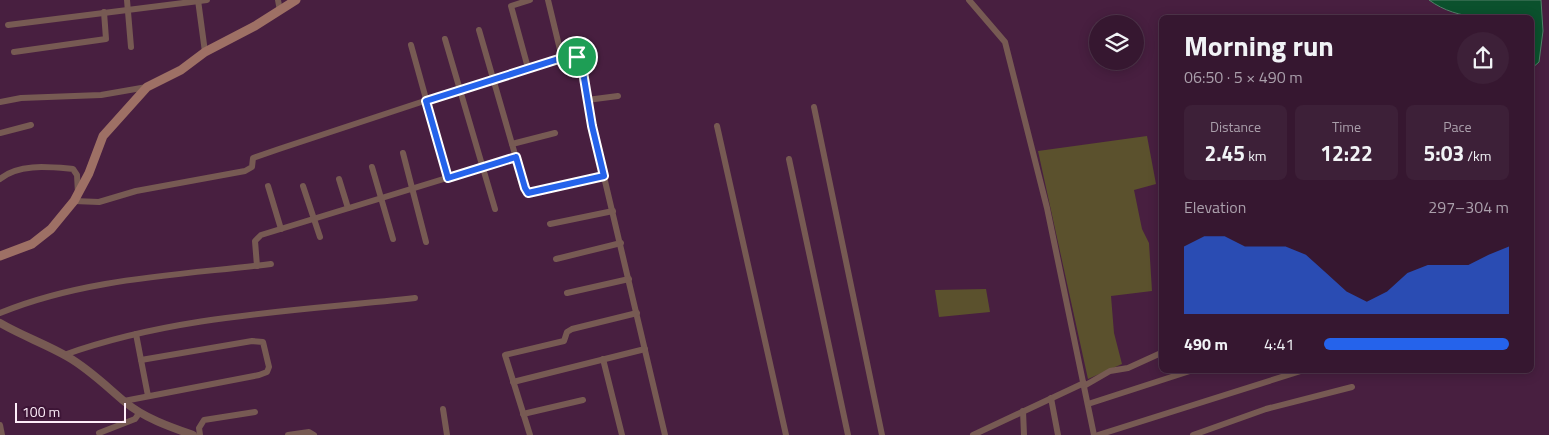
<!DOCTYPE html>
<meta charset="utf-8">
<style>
body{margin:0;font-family:"Titillium Web",sans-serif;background:#3d2038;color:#f1f3f6;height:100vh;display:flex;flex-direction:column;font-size:19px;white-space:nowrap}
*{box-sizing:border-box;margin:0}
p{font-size:16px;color:#aa9fab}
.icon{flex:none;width:28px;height:28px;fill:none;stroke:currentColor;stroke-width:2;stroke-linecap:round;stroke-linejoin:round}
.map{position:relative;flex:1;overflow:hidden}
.sheet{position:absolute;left:1159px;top:15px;width:375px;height:358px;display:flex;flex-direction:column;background:#361730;border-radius:8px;box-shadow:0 2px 12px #0003,0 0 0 1px #50364c}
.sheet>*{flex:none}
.fabs{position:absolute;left:1089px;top:15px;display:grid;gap:10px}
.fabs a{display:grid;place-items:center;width:55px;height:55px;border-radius:50%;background:#361730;box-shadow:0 2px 12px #0003,0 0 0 1px #50364c;font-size:25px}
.scale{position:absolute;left:15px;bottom:12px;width:111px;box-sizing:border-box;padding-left:5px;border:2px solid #feeefa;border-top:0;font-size:14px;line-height:18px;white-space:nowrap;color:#feeefa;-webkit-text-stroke:4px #3d1536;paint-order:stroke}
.pin{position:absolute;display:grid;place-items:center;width:42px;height:42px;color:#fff;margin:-21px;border:2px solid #fff;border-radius:50%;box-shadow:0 1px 5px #0007}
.round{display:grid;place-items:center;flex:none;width:52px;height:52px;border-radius:26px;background:#3d2038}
.headline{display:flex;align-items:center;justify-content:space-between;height:85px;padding:0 25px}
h1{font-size:28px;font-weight:700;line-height:38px}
.stats{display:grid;grid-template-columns:repeat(3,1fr);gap:8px;height:85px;padding:5px 25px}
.stats div{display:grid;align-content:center;border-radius:8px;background:#3d2038;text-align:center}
.stats b{font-size:21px;font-weight:700}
.stats small{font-size:14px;font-weight:400}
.stats p{font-size:14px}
.chart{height:140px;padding:10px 25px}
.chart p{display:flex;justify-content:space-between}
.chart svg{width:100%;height:90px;margin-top:5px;fill:#2563eb;opacity:.7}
ul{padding:0 25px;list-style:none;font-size:16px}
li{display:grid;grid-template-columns:80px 60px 1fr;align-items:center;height:38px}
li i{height:12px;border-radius:6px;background:#2563eb}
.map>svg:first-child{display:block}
</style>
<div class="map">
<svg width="1549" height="435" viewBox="0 0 1549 435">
<rect width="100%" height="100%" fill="#481f40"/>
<g fill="#5b512d">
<polygon points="1147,136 1156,184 1134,190 1142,229 1149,243 1152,291 1111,296 1114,333 1122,364 1088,379 1038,151"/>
<polygon points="986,289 990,312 939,317 935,290"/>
</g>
<path fill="#0b512d" stroke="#54806a" d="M1429 0H1541L1543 31 1539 62 1531 69V18C1496 18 1459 22 1429 0Z"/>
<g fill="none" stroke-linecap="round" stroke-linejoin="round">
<g stroke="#775a53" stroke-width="6">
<polyline points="127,0 131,47"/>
<polyline points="198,0 205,52"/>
<polyline points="278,0 280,11"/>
<polyline points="548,0 562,58"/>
<polyline points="969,0 1005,42 1047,208 1094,435"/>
<polyline points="8,25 207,0"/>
<polyline points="479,30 525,189 528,193 604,176"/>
<polyline points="445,39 495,209"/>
<polyline points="411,45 448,178"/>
<polyline points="14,52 106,39 104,12"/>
<polyline points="528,68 511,6 530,0"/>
<polyline points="587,100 618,96"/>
<polyline points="0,102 21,98 101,95 147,87"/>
<polyline points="814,107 882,435"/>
<polyline points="717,126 786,435"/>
<polyline points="0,133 31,125"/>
<polyline points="512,144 555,133"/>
<polyline points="403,153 426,242"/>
<polyline points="789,159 848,435"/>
<polyline points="372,167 393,239"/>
<path d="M0 179C19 163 50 167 73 169L77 175 78 193"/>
<polyline points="339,179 348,208"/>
<polyline points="268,186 281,229"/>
<polyline points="303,186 320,237"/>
<polyline points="74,201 99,202 136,191 245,171 252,167 253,158 279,149 494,78 569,56 577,57 582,66 592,126 665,435"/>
<polyline points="550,224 613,211"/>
<polyline points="556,259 621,243"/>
<polyline points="257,266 255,241 261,235 515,157"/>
<polyline points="567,293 629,279"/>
<path d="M0 313C85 278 181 275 271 264"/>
<polyline points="136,334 141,360"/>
<path d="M64 355C175 315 298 311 415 298"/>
<polyline points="603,359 622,435"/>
<polyline points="513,382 645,349"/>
<polyline points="1084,386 1110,371 1128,368 1161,353"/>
<polyline points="1051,398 1058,435"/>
<polyline points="124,401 259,375 267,372 269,367 263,342 252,341 141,360 148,396"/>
<polyline points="1088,404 1193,370"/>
<polyline points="443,409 447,435"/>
<polyline points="1023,411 1024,435"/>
<polyline points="523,414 583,400"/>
<polyline points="0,425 2,435"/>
<polyline points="99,433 135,419 140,412"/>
<polyline points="200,435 199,428 204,420 255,412"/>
<polyline points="288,435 309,432 314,435"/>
<polyline points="530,435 505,355 564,341 567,332 572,329 637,313"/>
<polyline points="973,435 1084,383"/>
<polyline points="1098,435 1304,370"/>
<polyline points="1193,435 1266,409 1352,387"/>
</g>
<path stroke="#775a53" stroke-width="8" d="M0 323C22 336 46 344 68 357 89 369 106 386 125 402 144 418 170 427 193 435"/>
<polyline stroke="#9e7065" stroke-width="9" points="0,256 32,244 51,229 74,201 89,173 103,136 147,87 181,70 205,52 255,26 296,0"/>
</g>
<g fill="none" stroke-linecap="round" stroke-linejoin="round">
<defs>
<polygon id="route" points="568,56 577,57 582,66 592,126 604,176 528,193 525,188 516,157 448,178 426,101"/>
</defs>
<use href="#route" stroke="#fff" stroke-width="10"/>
<use href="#route" stroke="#2563eb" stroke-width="6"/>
</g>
</svg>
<div class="fabs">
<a><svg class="icon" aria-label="layers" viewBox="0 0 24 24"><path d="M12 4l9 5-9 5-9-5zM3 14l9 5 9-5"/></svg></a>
</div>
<div class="scale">100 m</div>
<div class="pin" style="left:577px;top:57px;background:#1e9e55"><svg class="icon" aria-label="arrive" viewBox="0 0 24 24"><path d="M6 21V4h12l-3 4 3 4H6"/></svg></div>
<section class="sheet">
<div class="headline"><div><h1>Morning run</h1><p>06:50 · 5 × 490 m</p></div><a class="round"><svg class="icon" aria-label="share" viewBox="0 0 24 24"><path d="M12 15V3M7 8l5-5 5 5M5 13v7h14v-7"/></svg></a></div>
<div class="stats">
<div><p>Distance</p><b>2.45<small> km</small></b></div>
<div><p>Time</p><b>12:22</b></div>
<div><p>Pace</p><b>5:03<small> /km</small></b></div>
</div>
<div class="chart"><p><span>Elevation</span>297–304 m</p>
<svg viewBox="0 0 160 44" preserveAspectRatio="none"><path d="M0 44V11L10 6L20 6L30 11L40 11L50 11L60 15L70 24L80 33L90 38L100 33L110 24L120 20L130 20L140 20L150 15L160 11V44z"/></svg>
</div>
<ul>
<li><b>490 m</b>4:41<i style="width:100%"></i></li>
</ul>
</section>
</div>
